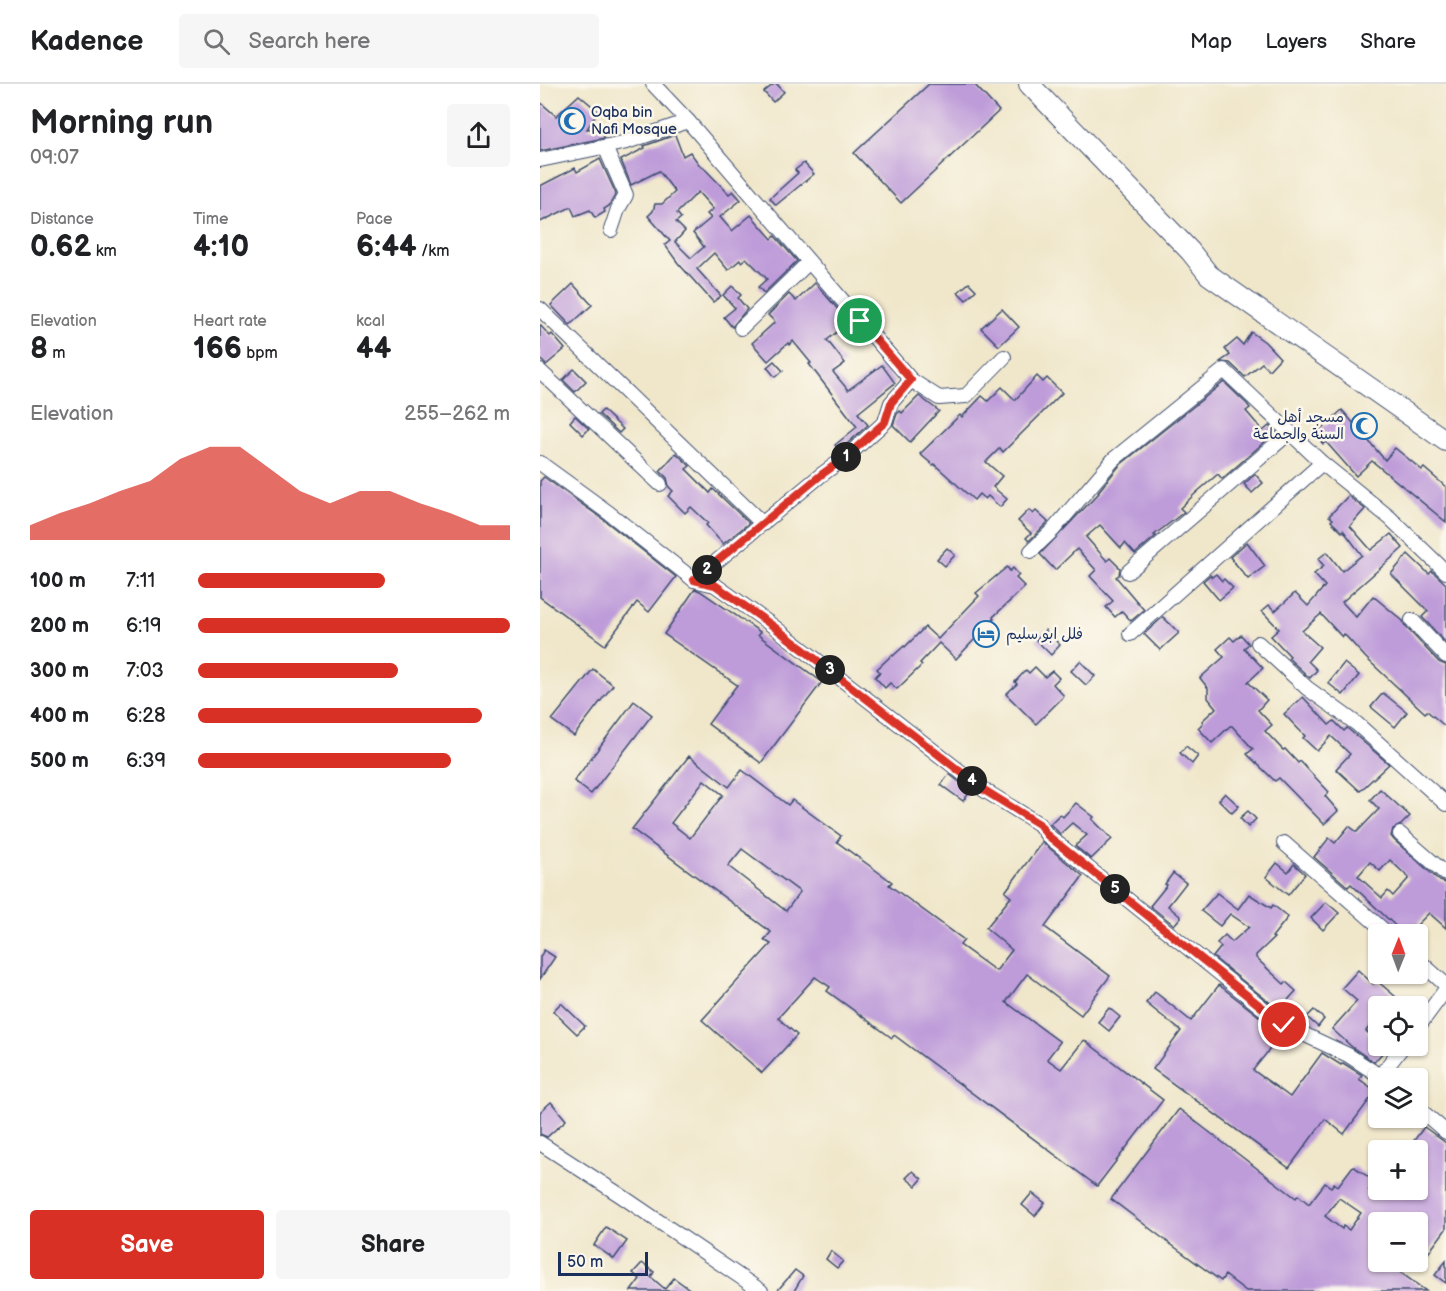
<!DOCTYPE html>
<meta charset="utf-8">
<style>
body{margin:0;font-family:"Balsamiq Sans","Playpen Sans Arabic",sans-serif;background:#f6f6f6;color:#202124;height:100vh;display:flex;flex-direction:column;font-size:22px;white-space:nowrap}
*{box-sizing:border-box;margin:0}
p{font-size:20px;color:#757577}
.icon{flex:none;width:33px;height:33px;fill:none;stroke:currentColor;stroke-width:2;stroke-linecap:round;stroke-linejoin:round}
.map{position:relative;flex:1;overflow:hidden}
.details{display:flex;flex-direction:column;background:#fff;width:540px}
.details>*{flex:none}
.needle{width:39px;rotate:1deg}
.controls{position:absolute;left:828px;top:840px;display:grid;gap:12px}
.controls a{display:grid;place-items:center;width:60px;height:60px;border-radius:6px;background:#fff;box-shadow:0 2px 4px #0004;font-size:30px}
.scale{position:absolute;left:18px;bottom:15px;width:90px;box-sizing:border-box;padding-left:6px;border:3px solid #1b2f5e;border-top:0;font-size:16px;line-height:21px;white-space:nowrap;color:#1b2f5e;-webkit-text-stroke:4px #fbf7ec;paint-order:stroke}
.pin{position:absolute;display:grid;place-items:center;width:51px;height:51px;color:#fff;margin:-26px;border:3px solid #fff;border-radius:50%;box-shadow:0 2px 6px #0007}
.km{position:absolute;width:30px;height:30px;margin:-15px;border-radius:50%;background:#222;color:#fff;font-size:16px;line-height:30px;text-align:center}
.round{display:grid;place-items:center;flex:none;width:63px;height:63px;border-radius:6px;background:#f6f6f6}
.head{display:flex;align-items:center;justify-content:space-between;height:102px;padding:0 30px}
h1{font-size:33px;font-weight:600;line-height:45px}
.figures{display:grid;grid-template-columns:repeat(3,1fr);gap:9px;height:102px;padding:6px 30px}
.figures div{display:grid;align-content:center}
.figures b{font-size:30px;font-weight:600}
.figures small{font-size:16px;font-weight:400}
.figures p{font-size:16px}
.chart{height:168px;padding:12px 30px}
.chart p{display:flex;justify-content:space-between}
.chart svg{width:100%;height:108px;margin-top:6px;fill:#d93025;opacity:.7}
.button{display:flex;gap:12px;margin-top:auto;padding:12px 30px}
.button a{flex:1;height:69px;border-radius:6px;background:#d93025;color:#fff;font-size:24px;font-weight:600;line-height:69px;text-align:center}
.button a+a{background:#f6f6f6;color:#202124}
ul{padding:0 30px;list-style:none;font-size:20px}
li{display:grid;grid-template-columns:96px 72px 1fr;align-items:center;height:45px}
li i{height:15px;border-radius:8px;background:#d93025}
header{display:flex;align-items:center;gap:36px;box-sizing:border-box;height:84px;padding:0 30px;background:#fff;border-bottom:2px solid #e0e0e0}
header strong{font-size:28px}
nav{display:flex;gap:33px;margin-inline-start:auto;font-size:21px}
.search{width:420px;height:54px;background:#f6f6f6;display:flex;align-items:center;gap:15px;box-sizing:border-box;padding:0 21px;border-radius:6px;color:#757577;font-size:22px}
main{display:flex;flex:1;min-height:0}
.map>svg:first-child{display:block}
</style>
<header>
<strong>Kadence</strong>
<div class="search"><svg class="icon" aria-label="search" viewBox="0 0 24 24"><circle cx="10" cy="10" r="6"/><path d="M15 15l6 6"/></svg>Search here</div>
<nav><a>Map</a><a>Layers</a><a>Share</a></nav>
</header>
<main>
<section class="details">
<div class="head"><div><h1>Morning run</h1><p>09:07</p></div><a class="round"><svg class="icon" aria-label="share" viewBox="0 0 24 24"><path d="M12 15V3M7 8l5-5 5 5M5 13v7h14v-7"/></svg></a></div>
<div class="figures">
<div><p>Distance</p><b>0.62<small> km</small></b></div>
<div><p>Time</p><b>4:10</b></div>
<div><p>Pace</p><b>6:44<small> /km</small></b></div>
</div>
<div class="figures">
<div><p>Elevation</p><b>8<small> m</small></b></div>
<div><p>Heart rate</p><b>166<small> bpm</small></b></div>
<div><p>kcal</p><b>44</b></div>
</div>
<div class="chart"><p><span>Elevation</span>255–262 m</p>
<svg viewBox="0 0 160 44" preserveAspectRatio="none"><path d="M0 44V38L10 33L20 29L30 24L40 20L50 11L60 6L70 6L80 15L90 24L100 29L110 24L120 24L130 29L140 33L150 38L160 38V44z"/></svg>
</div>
<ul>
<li><b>100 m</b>7:11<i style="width:60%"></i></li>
<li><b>200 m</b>6:19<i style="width:100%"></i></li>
<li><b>300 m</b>7:03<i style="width:64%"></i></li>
<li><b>400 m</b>6:28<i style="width:91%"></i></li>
<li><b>500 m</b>6:39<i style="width:81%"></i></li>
</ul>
<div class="button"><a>Save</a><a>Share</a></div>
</section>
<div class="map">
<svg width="906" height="1207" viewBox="0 0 906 1207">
<rect width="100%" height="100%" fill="#fbf7ec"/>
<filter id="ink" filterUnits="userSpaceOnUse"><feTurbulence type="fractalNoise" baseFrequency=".0167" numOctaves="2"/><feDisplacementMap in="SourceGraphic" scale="12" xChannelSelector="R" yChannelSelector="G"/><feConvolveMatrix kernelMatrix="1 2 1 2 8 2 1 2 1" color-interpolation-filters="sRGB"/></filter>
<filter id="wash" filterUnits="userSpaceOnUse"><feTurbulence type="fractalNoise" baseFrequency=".008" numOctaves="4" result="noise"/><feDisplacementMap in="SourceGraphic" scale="24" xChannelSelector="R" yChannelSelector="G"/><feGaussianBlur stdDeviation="1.35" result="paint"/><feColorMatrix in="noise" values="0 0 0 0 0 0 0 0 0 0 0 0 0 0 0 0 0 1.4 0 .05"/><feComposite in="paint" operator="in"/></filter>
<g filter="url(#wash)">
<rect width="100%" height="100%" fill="#f0e7cb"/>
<g id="blocks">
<g fill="#be9bd9" fill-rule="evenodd">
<polygon points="234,0 237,0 244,8 233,18 224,8"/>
<polygon points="389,0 434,0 459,27 361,119 314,69"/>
<polygon points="39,11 58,27 47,45 62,43 64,54 0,67 0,18 16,32"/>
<path d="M135 51 143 72 150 68 161 83 162 82 189 110 193 107 201 116 180 133 192 147 211 131 232 155 235 152 257 177 224 209 218 203 227 195 206 174 201 178 200 176 188 186 174 169 157 185 181 212 173 218 138 179 125 161 130 157 108 132 113 127 115 120H122L135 108 119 87 91 101 81 76 105 64 104 62ZM158 108 173 125 167 130 171 134 153 149 164 163 151 174 135 158 145 147 136 138 141 134 137 129Z"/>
<polygon points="60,75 76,110 69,122 64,125 65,128 55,134 50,126 35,132 31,123 0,138 0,102 35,84 37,88"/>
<polygon points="264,79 274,90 236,121 230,114 258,89 255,86"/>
<polygon points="275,199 309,238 287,256 305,279 293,288 308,306 342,281 355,299 318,329 328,341 300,366 295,361 317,343 269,280 271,279 253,257 249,261 248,259 228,277 212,259 235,238 228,231 249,210 256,217"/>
<polygon points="429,199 436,206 426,216 418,208"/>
<polygon points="33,200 52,221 30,241 11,221"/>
<polygon points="192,202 201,211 198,214 207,225 192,243 184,233 195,224 183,211"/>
<polygon points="462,225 479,243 459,262 441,244"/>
<polygon points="0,241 10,252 12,250 25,265 6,281 0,275"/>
<polygon points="711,248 725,258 740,274 729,286 722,279 705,293 690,279 680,278 690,271 685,265 697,255 703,261"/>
<polygon points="234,277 243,287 235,293 227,283"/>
<polygon points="34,285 46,297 35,308 23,296"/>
<polygon points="497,292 503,298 507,294 522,309 463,368 460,364 446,378 462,392 453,403 467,415 460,423 448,412 445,415 439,410 434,416 394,380 393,381 380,370 420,331 422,333 442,312 448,317 462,303 475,316"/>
<polygon points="684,298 707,320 710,324 706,327 723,347 729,342 736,348 682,395 678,390 657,408 640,424 644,428 614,451 616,452 595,470 585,459 581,464 560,441 546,453 567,477 570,474 580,484 579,491 576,493 604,526 591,537 582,527 575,533 566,523 573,517 550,492 556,486 537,465 515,486 500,470 559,409 558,408 580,381"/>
<polygon points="379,312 399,327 370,358 353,341 357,330 360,327 362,329"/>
<polygon points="63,326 83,345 79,349 59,330"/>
<polygon points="802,326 845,376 855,364 882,386 884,384 906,403 906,438 832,377 816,392 786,358 783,360 775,350"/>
<polygon points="35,332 49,345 43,351 30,338"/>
<polygon points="136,369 150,382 146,385 170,409 173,405 209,439 183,460 166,441 168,439 151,423 145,429 128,412 133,407 129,403 127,394 120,387"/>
<polygon points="715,390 723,399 712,409 704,400"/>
<polygon points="4,393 64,436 136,493 109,528 97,518 65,561 0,513 0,397"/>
<polygon points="808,412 825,425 810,442 831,466 851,450 863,464 802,518 816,533 833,512 863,537 865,542 899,578 906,581 906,643 887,627 885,629 826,574 804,550 802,553 781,530 762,547 780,563 768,577 777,586 770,594 748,574 750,572 731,552 739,545 722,527 729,521 735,527 755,509 768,522 785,502 774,490 784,482 778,475 787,468 802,487 822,471 803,446 802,448 791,437 793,435 789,432"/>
<polygon points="489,426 493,430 496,427 508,438 489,457 486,454 491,449 478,437"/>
<polygon points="707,458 725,482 708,495 690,473"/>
<polygon points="407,464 415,471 405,482 397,475"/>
<polygon points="868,470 889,490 892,487 906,500 906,559 882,533 888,527 851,490"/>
<polygon points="467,483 470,487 473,484 479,491 476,494 485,503 453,533 454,535 416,575 399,559 380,579 382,581 357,605 350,599 345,604 335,593 340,588 337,585 352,571 353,572 364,562 365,563 385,543 398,555 439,512 436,509"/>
<polygon points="676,490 682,497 684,495 693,504 679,516 663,497 670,491 672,493"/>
<polygon points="155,505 160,507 220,548 218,551 282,598 221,679 168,640 197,601 124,550"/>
<polygon points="623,533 639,549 620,566 604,550"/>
<polygon points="505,546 520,561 511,571 496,556"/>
<polygon points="701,551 709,560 704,564 723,584 708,598 727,616 718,626 732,641 725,647 743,666 745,665 758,679 760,677 789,708 785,712 798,727 784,740 739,694 735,697 707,670 713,665 692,642 690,642 672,659 658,644 663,639 662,637 676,624 668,614 668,604 660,594 684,573 677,565 690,553 694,557"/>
<polygon points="540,577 555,592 546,601 531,587"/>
<polygon points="804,579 819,591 803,611 788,599"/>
<polygon points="495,583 505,593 512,587 519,594 513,600 524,612 496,640 466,610 477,600 475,598 486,586 489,589"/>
<polygon points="53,585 73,601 34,652 12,636"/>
<polygon points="843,609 867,628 855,643 831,623"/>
<polygon points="763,613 789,641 794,637 804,647 807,644 849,680 820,707 796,685 810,670 791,652 777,667 763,654 765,652 744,630"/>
<polygon points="94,617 112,631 51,710 34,697"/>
<polygon points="646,662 658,672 652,680 640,669"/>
<path d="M149 672 189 703 202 686 248 721 252 716 301 752 297 758 352 798 349 801 424 856 420 861 456 887 472 866 446 844 471 813 465 808 502 758 543 792 505 843 570 892 541 931 487 890 466 918 520 958 507 975 521 985 544 956 623 1016 557 1102 354 951 352 954 287 907 290 903 275 893 238 934 257 951 222 989 162 936 231 860 224 856 231 848 92 745ZM164 696 183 711 150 754 131 739ZM202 765 260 808 246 827 188 782Z"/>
<polygon points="409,690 431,707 423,717 401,701"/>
<path d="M840 705 870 732 861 741 853 745 851 752 854 756 900 797 906 799V844L889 829 868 850H864L811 800 808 803 774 773 789 754 795 759 809 742 817 748 839 725 830 716ZM850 776 869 794 853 812 848 807 842 814 818 792 830 778 840 787Z"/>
<polygon points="685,709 699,722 692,729 679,716"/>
<polygon points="536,719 554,733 552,735 572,755 551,775 535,762 547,751 532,739 520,750 510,740 520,730 523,733"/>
<polygon points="708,727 716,735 708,743 700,734"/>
<polygon points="737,779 748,788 754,780 765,790 748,811 726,793"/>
<polygon points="633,789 646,799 628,822 641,833 634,841 610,822 627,801 625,800"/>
<polygon points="677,809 698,825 709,810 731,824 733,821 748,833 732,853 734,854 716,871 716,874 744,900 746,898 756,907 739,926 673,873 681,863 677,859 685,851 692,858 709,843 690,830 680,842 661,827"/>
<polygon points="786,818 799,829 783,846 771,834"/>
<polygon points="4,866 15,873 0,895 0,873"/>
<polygon points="818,886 833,900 836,896 856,913 848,922 838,922 838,932 826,947 838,958 838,962 846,965 834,978 812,963 792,945 817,917 802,904"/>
<polygon points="679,901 742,950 713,986 750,1013 782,969 801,981 803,979 822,991 819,995 836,1007 804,1050 785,1035 749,1084 613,985 641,947 606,919 615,908 651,937"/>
<polygon points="21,919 45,942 37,950 13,927"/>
<polygon points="569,924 580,933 569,947 558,938"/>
<polygon points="774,926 784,935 778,943 767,933"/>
<polygon points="11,1018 26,1036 7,1053 0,1050 0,1028"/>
<path d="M639 1025 756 1114 758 1111 769 1120 785 1099 791 1103 794 1099 798 1102 813 1082 835 1098 829 1106H878V1066H867L884 1043 906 1059V1145L878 1183V1138H838V1178H846L886 1207H706L685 1191 681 1197 625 1156 571 1115ZM799 1114 821 1129 809 1146 803 1142 802 1145 785 1132Z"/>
<polygon points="373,1087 382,1095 376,1102 366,1094"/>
<polygon points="492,1109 505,1119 495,1132 482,1121"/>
<polygon points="66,1143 87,1157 74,1175 54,1161"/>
<polygon points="291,1167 303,1177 297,1184 286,1175"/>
<polygon points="906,1177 906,1199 895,1191"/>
<polygon points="102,1179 114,1188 111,1193 125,1205 134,1194 152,1207 91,1207 100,1195 93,1189"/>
<polygon points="255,1186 263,1192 254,1207 237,1207"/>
</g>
</g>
</g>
<g filter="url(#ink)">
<use href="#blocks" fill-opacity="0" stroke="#3b4b6e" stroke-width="1.5"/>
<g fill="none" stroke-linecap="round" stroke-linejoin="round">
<defs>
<g id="street">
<polyline points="113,0 148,37 371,296 399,314 426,312 464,273"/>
<polyline points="65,63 86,111 78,125 71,146"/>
<polyline points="0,76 87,58 148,37"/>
<polyline points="0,225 223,440"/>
<polyline points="201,244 269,178"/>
<polyline points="0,287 120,400"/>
<polyline points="0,379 69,429 154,496 175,501 233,542 444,706 499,740 507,751 744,941 808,971 843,994"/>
<polyline points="491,467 513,446 574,375 684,286 782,379 850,434 906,488"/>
<polyline points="588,488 750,348"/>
<polyline points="154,496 281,391 306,373 345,338 351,319 371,296"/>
<polyline points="872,536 906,572"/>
<polyline points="590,550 782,379"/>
<polyline points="718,559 767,604 817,640 906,720"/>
<polyline points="860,750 906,790"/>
<polyline points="744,759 848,850"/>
<polyline points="878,876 906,901"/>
<polyline points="878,943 906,905"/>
<polyline points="840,992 863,962"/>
<polyline points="878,1024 906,1048"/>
<polyline points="0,1059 80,1111 221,1207"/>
</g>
<polyline id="secondary" points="489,0 650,167 669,191 906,357"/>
</defs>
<use href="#street" stroke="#3b4b6e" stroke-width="16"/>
<use href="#secondary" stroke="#3b4b6e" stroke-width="22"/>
<use href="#street" stroke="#fff" stroke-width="14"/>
<use href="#secondary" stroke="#fff" stroke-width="20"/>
</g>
</g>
<g fill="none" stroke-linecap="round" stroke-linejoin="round" filter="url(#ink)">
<defs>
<polyline id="route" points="320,237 371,296 351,319 345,338 306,373 281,391 154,496 175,501 233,542 444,706 499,740 507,751 744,941"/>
</defs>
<use href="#route" stroke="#fff" stroke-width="12"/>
<use href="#route" stroke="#d93025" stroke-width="8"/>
</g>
<defs>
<symbol id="mosque-ring" viewBox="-11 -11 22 22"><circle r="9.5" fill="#fbf7ec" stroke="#1f6fb2" stroke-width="1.5"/><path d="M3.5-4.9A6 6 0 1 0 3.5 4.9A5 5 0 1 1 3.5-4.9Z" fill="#1f6fb2"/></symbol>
<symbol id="hotel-ring" viewBox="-11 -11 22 22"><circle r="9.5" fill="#fbf7ec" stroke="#1f6fb2" stroke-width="1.5"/><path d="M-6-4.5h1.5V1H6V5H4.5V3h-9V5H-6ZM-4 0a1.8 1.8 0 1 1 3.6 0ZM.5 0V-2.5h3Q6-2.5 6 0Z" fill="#1f6fb2"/></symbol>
</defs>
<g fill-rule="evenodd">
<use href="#mosque-ring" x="17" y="22" width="30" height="30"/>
<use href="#mosque-ring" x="809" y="327" width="30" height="30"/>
<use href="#hotel-ring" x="431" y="535" width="30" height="30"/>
</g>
<g text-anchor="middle" stroke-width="5" stroke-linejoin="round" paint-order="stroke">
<g font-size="15" fill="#1b2f5e" stroke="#fbf7ec" text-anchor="start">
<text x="51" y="33">Oqba bin<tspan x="51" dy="17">Nafi Mosque</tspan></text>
<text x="804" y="338" text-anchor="end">مسجد أهل<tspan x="804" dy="17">السنة والجماعة</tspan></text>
<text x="466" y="555">فلل ابو سليم</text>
</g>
</g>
</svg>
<div class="controls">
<a><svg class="needle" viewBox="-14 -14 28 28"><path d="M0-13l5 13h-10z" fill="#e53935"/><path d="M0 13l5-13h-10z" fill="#757577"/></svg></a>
<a><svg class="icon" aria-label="locate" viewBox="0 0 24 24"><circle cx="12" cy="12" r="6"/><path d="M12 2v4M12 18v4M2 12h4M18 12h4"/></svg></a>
<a><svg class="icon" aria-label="layers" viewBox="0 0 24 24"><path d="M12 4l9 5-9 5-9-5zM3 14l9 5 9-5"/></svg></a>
<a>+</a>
<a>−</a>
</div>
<div class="scale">50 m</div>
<div class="pin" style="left:320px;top:237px;background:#1e9e55"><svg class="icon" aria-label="arrive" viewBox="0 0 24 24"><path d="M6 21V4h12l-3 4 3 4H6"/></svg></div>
<div class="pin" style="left:744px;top:941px;background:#d93025"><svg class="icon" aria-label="check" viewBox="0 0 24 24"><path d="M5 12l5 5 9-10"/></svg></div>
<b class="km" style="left:306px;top:373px">1</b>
<b class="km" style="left:167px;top:486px">2</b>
<b class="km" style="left:290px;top:586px">3</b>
<b class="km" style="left:432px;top:697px">4</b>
<b class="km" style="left:575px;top:805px">5</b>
</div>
</main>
